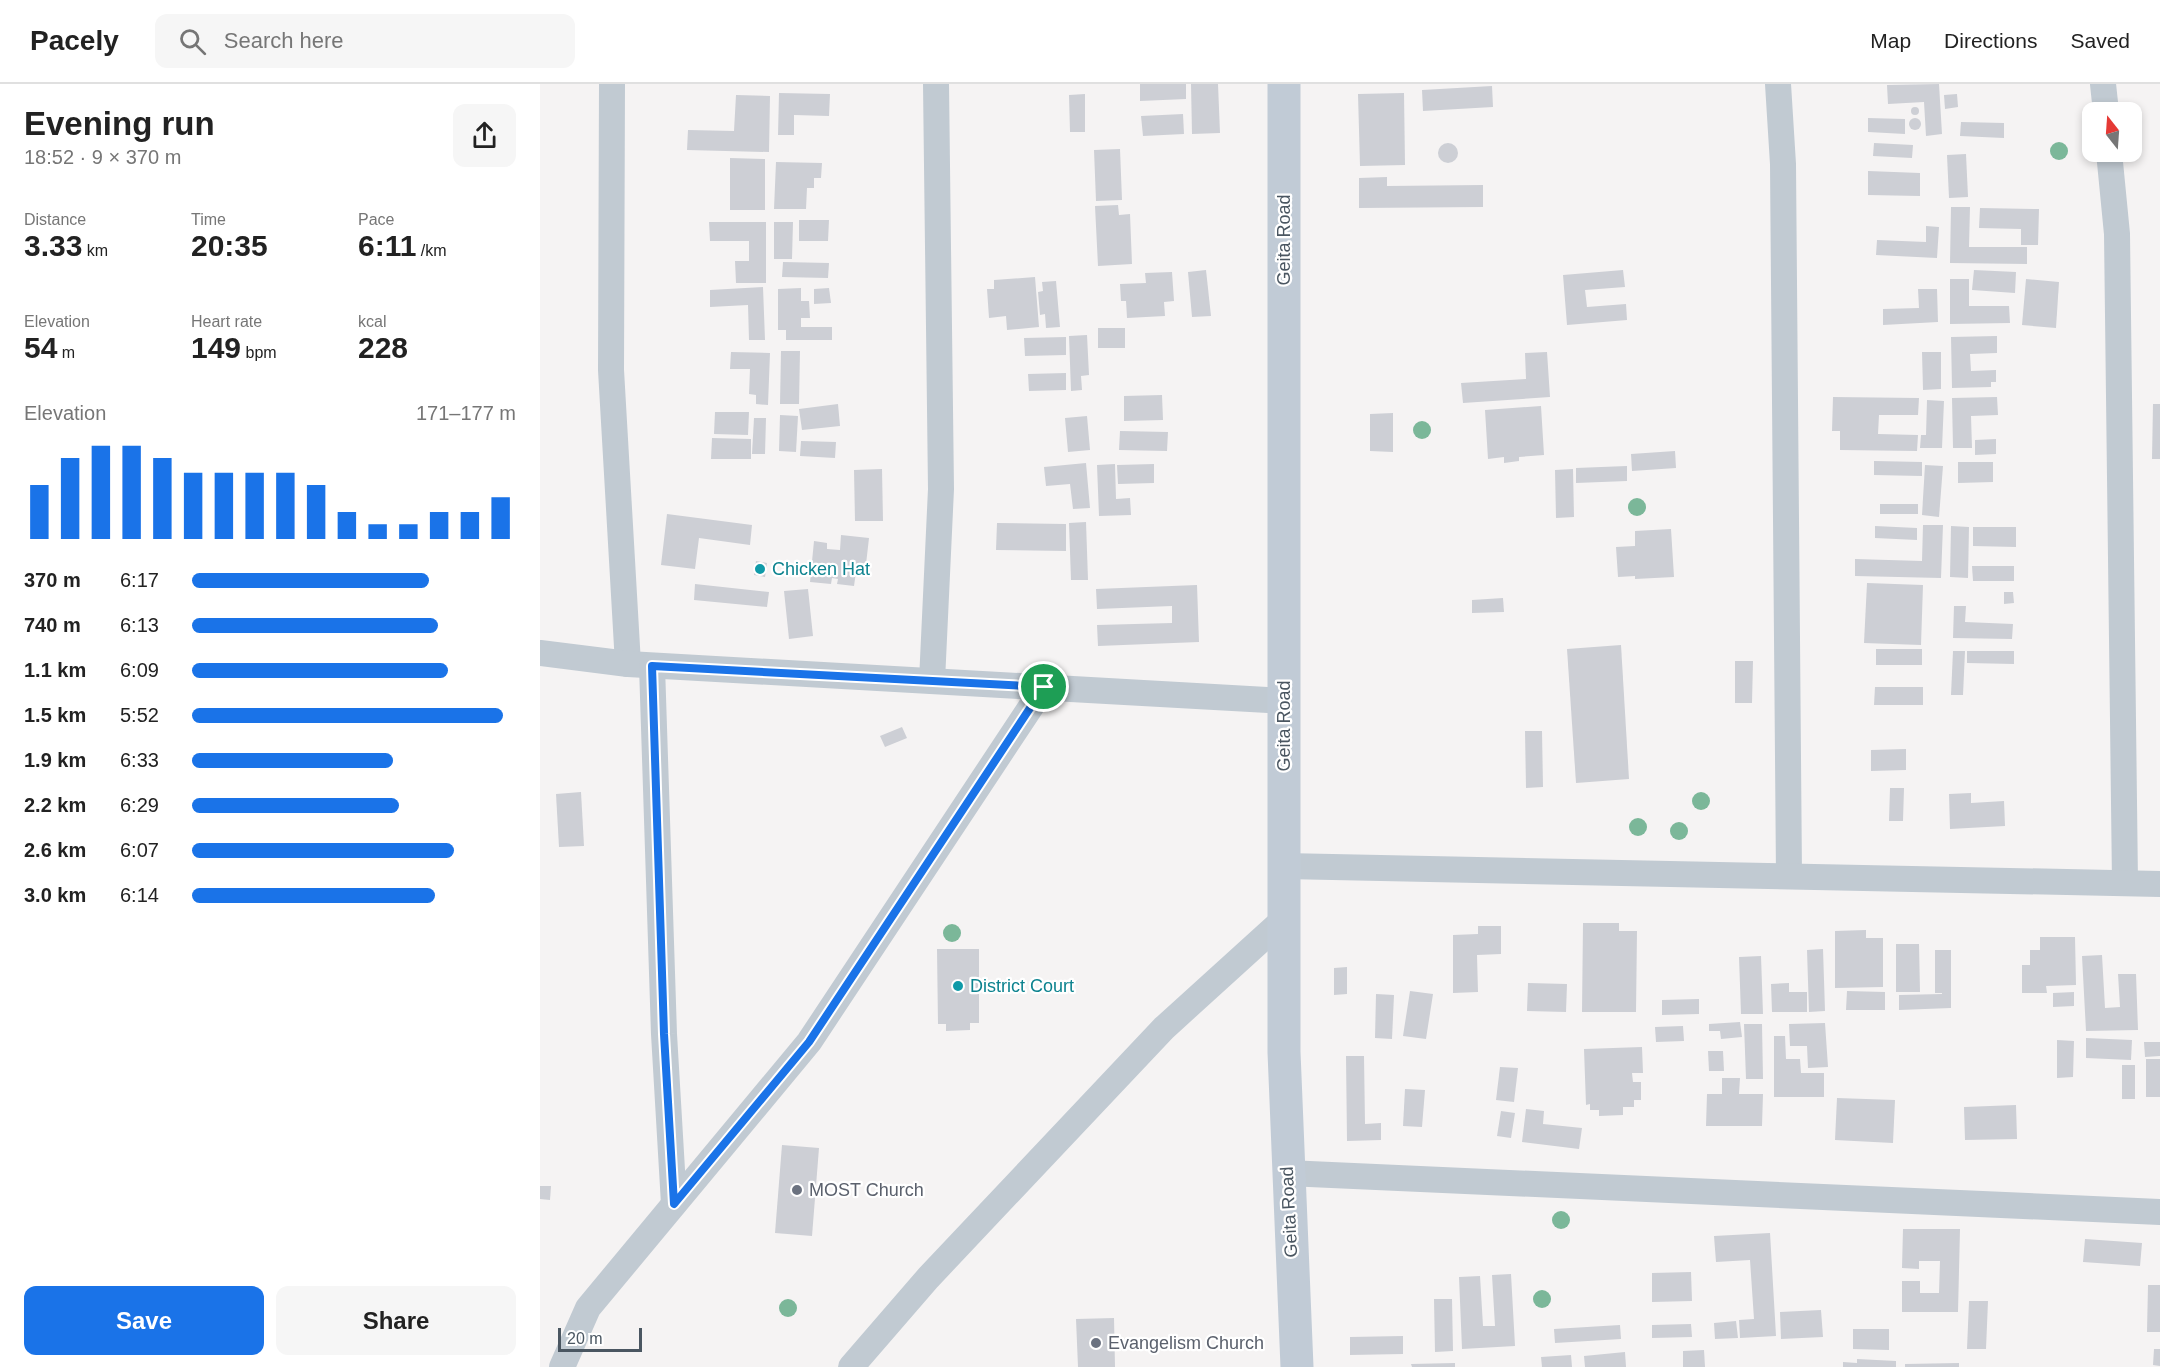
<!DOCTYPE html>
<meta charset="utf-8">
<style>
body{margin:0;font-family:Helvetica,sans-serif;background:#f6f6f6;color:#222;height:100vh;display:flex;flex-direction:column;font-size:22px;white-space:nowrap}
*{box-sizing:border-box;margin:0}
p{font-size:20px;color:#767676}
.icon{flex:none;width:33px;height:33px;fill:none;stroke:currentColor;stroke-width:2;stroke-linecap:round;stroke-linejoin:round}
.map{position:relative;flex:1;overflow:hidden}
.details{display:flex;flex-direction:column;background:#fff;width:540px}
.details>*{flex:none}
.needle{width:39px;rotate:343deg}
.buttons{position:absolute;left:1542px;top:18px;display:grid;gap:12px}
.buttons a{display:grid;place-items:center;width:60px;height:60px;border-radius:12px;background:#fff;box-shadow:0 3px 9px #0003;font-size:30px}
.scale{position:absolute;left:18px;bottom:15px;width:84px;box-sizing:border-box;padding-left:6px;border:3px solid #4a5661;border-top:0;font-size:16px;line-height:21px;white-space:nowrap;color:#4a5661;-webkit-text-stroke:4px #fff;paint-order:stroke}
.pin{position:absolute;display:grid;place-items:center;width:51px;height:51px;color:#fff;margin:-26px;border:3px solid #fff;border-radius:50%;box-shadow:0 2px 6px #0007}
.round{display:grid;place-items:center;flex:none;width:63px;height:63px;border-radius:12px;background:#f6f6f6}
.summary{display:flex;align-items:center;justify-content:space-between;height:102px;padding:0 24px}
h1{font-size:33px;font-weight:700;line-height:45px}
.metrics{display:grid;grid-template-columns:repeat(3,1fr);gap:9px;height:102px;padding:6px 24px}
.metrics div{display:grid;align-content:center}
.metrics b{font-size:30px;font-weight:700}
.metrics small{font-size:16px;font-weight:400}
.metrics p{font-size:16px}
.chart{height:168px;padding:12px 24px}
.chart p{display:flex;justify-content:space-between}
.chart svg{width:100%;height:108px;margin-top:6px;stroke:#1a73e8;stroke-width:6}
.cta{display:flex;gap:12px;margin-top:auto;padding:12px 24px}
.cta a{flex:1;height:69px;border-radius:12px;background:#1a73e8;color:#fff;font-size:24px;font-weight:700;line-height:69px;text-align:center}
.cta a+a{background:#f6f6f6;color:#222}
ul{padding:0 24px;list-style:none;font-size:20px}
li{display:grid;grid-template-columns:96px 72px 1fr;align-items:center;height:45px}
li i{height:15px;border-radius:8px;background:#1a73e8}
header{display:flex;align-items:center;gap:36px;box-sizing:border-box;height:84px;padding:0 30px;background:#fff;border-bottom:2px solid #e0e0e0}
header strong{font-size:28px}
nav{display:flex;gap:33px;margin-inline-start:auto;font-size:21px}
.search{width:420px;height:54px;background:#f6f6f6;display:flex;align-items:center;gap:15px;box-sizing:border-box;padding:0 21px;border-radius:12px;color:#767676;font-size:22px}
main{display:flex;flex:1;min-height:0}
.map>svg:first-child{display:block}
</style>
<header>
<strong>Pacely</strong>
<div class="search"><svg class="icon" aria-label="search" viewBox="0 0 24 24"><circle cx="10" cy="10" r="6"/><path d="M15 15l6 6"/></svg>Search here</div>
<nav><a>Map</a><a>Directions</a><a>Saved</a></nav>
</header>
<main>
<section class="details">
<div class="summary"><div><h1>Evening run</h1><p>18:52 · 9 × 370 m</p></div><a class="round"><svg class="icon" aria-label="share" viewBox="0 0 24 24"><path d="M12 15V3M7 8l5-5 5 5M5 13v7h14v-7"/></svg></a></div>
<div class="metrics">
<div><p>Distance</p><b>3.33<small> km</small></b></div>
<div><p>Time</p><b>20:35</b></div>
<div><p>Pace</p><b>6:11<small> /km</small></b></div>
</div>
<div class="metrics">
<div><p>Elevation</p><b>54<small> m</small></b></div>
<div><p>Heart rate</p><b>149<small> bpm</small></b></div>
<div><p>kcal</p><b>228</b></div>
</div>
<div class="chart"><p><span>Elevation</span>171–177 m</p>
<svg viewBox="0 0 160 44" preserveAspectRatio="none"><path d="M5 44V22M15 44V11M25 44V6M35 44V6M45 44V11M55 44V17M65 44V17M75 44V17M85 44V17M95 44V22M105 44V33M115 44V38M125 44V38M135 44V33M145 44V33M155 44V27"/></svg>
</div>
<ul>
<li><b>370 m</b>6:17<i style="width:73%"></i></li>
<li><b>740 m</b>6:13<i style="width:76%"></i></li>
<li><b>1.1 km</b>6:09<i style="width:79%"></i></li>
<li><b>1.5 km</b>5:52<i style="width:96%"></i></li>
<li><b>1.9 km</b>6:33<i style="width:62%"></i></li>
<li><b>2.2 km</b>6:29<i style="width:64%"></i></li>
<li><b>2.6 km</b>6:07<i style="width:81%"></i></li>
<li><b>3.0 km</b>6:14<i style="width:75%"></i></li>
</ul>
<div class="cta"><a>Save</a><a>Share</a></div>
</section>
<div class="map">
<svg width="1620" height="1283" viewBox="0 0 1620 1283">
<rect width="100%" height="100%" fill="#f5f3f3"/>
<g fill="#cdcfd5">
<polygon points="600,0 646,0 646,15 600,17"/>
<polygon points="651,0 678,0 680,49 652,50"/>
<polygon points="1399,0 1402,50 1386,52 1384,18 1348,20 1347,1"/>
<polygon points="952,2 953,23 883,27 882,6"/>
<polygon points="239,9 290,10 289,32 254,31 254,51 238,51"/>
<polygon points="864,9 865,81 820,82 818,10"/>
<polygon points="545,10 545,48 530,48 529,11"/>
<polygon points="1417,10 1418,23 1405,25 1404,11"/>
<polygon points="196,11 230,12 229,68 147,66 148,46 194,47"/>
<circle cx="1375" cy="27" r="4"/>
<polygon points="643,30 644,50 603,52 601,32"/>
<polygon points="1328,34 1365,35 1365,50 1328,48"/>
<circle cx="1375" cy="40" r="6"/>
<polygon points="1421,38 1464,39 1464,54 1420,52"/>
<circle cx="908" cy="69" r="10"/>
<polygon points="1334,59 1373,61 1372,74 1333,72"/>
<polygon points="580,65 582,116 556,117 554,66"/>
<polygon points="1426,70 1428,113 1409,114 1407,71"/>
<polygon points="190,74 225,75 225,126 190,126"/>
<polygon points="236,78 282,79 281,94 274,94 274,104 267,104 266,125 234,125"/>
<polygon points="1328,87 1380,89 1380,112 1328,111"/>
<polygon points="847,93 847,102 943,101 943,123 819,124 819,94"/>
<polygon points="578,121 579,131 590,130 592,180 558,182 555,122"/>
<polygon points="1411,123 1430,123 1429,163 1487,163 1487,180 1410,179"/>
<polygon points="1440,124 1499,125 1498,161 1481,161 1481,145 1439,144"/>
<polygon points="259,136 289,136 288,157 259,157"/>
<polygon points="169,138 226,138 226,199 196,199 195,177 209,177 209,157 170,157"/>
<polygon points="234,138 253,138 252,175 234,175"/>
<polygon points="1386,142 1399,143 1397,174 1336,171 1337,156 1386,158"/>
<polygon points="243,178 289,179 288,194 242,193"/>
<polygon points="666,186 671,232 652,233 648,188"/>
<polygon points="1083,186 1085,203 1045,206 1047,223 1086,220 1087,236 1027,241 1023,191"/>
<polygon points="1434,186 1476,188 1475,209 1432,206"/>
<polygon points="632,188 634,217 624,218 625,232 587,234 586,217 581,217 580,200 606,199 605,189"/>
<polygon points="495,193 499,243 467,246 466,232 449,234 447,205 454,205 454,196"/>
<polygon points="1410,195 1429,195 1429,222 1469,222 1470,239 1410,240"/>
<polygon points="1486,195 1519,198 1516,244 1482,241"/>
<polygon points="516,197 520,243 506,244 505,230 500,231 498,208 503,207 502,198"/>
<polygon points="223,203 225,256 209,256 208,221 170,223 170,206"/>
<polygon points="261,204 261,217 269,217 270,234 261,234 261,243 292,243 292,256 246,256 246,246 238,246 238,205"/>
<polygon points="289,204 291,219 274,220 274,205"/>
<polygon points="1378,205 1397,205 1398,238 1343,241 1343,225 1379,224"/>
<rect x="558" y="244" width="27" height="20"/>
<polygon points="547,251 549,291 541,292 542,306 531,307 529,252"/>
<polygon points="1457,252 1457,269 1430,270 1431,287 1456,286 1456,298 1451,298 1451,303 1412,304 1411,253"/>
<polygon points="526,253 526,271 485,272 484,254"/>
<polygon points="241,267 260,267 259,320 240,320"/>
<polygon points="191,268 230,269 228,321 216,320 216,311 209,310 210,285 190,285"/>
<polygon points="1007,268 1010,313 923,319 921,299 986,295 985,269"/>
<polygon points="1382,268 1401,268 1401,305 1383,306"/>
<polygon points="526,289 526,306 489,307 488,290"/>
<polygon points="622,311 623,336 584,337 584,312"/>
<polygon points="1293,313 1379,314 1378,331 1339,331 1338,350 1378,351 1377,367 1300,366 1300,347 1292,347"/>
<polygon points="1457,313 1458,331 1431,332 1432,364 1413,364 1412,314"/>
<polygon points="1387,316 1404,317 1402,364 1380,364 1381,351 1386,351"/>
<polygon points="298,320 300,342 262,346 259,325"/>
<polygon points="1613,320 1620,320 1620,375 1612,375"/>
<polygon points="1001,322 1004,371 979,373 979,377 964,379 964,373 948,375 945,326"/>
<polygon points="175,328 209,328 208,351 174,350"/>
<polygon points="853,329 853,368 830,367 830,330"/>
<polygon points="240,331 258,332 256,368 239,367"/>
<polygon points="547,332 550,366 528,368 525,334"/>
<polygon points="214,334 226,334 225,370 212,370"/>
<polygon points="580,347 628,348 627,367 579,366"/>
<polygon points="172,354 211,355 211,375 171,375"/>
<polygon points="1456,355 1456,370 1435,371 1435,356"/>
<polygon points="261,357 296,358 295,374 260,372"/>
<polygon points="1135,367 1136,384 1092,387 1091,370"/>
<polygon points="1334,377 1382,378 1382,392 1334,391"/>
<polygon points="1418,378 1453,378 1453,398 1418,399"/>
<polygon points="546,379 550,424 533,425 530,400 506,402 504,383"/>
<polygon points="575,380 576,415 590,414 591,431 559,432 557,381"/>
<polygon points="614,380 614,399 578,400 577,381"/>
<polygon points="1385,381 1403,382 1399,433 1382,431"/>
<polygon points="1087,382 1087,397 1036,399 1036,384"/>
<polygon points="342,385 343,437 315,437 314,386"/>
<polygon points="1033,385 1034,433 1016,434 1015,386"/>
<rect x="1340" y="420" width="38" height="10"/>
<polygon points="127,430 212,441 210,461 159,454 155,485 121,481"/>
<polygon points="546,438 548,496 531,496 529,439"/>
<polygon points="457,439 526,440 526,467 456,466"/>
<polygon points="1383,441 1403,441 1401,494 1315,492 1315,475 1382,477"/>
<polygon points="1335,442 1377,444 1377,456 1335,454"/>
<polygon points="1411,442 1429,443 1428,494 1410,493"/>
<polygon points="1433,443 1476,443 1476,463 1433,462"/>
<polygon points="1131,445 1134,493 1095,495 1095,492 1078,493 1076,463 1095,462 1095,447"/>
<polygon points="301,451 329,454 325,489 316,488 314,502 297,500 298,495 292,494 291,500 270,498 274,457 287,459 287,465 300,466"/>
<polygon points="216,477 227,479 225,493 214,491"/>
<polygon points="1432,482 1474,482 1474,497 1433,497"/>
<polygon points="1327,499 1383,501 1381,561 1324,559"/>
<polygon points="155,500 229,508 227,523 154,516"/>
<polygon points="657,501 659,558 558,562 557,541 632,539 632,522 557,525 556,505"/>
<polygon points="268,505 273,552 249,555 244,507"/>
<polygon points="1464,508 1473,508 1474,519 1464,520"/>
<polygon points="963,514 964,528 932,529 932,516"/>
<polygon points="1414,522 1426,522 1425,538 1473,540 1472,555 1413,554"/>
<polygon points="1081,561 1089,695 1036,699 1027,565"/>
<rect x="1336" y="565" width="46" height="16"/>
<polygon points="1413,567 1425,567 1423,611 1411,611"/>
<polygon points="1427,567 1474,567 1474,580 1427,579"/>
<polygon points="1195,577 1213,577 1212,619 1195,619"/>
<polygon points="1335,603 1383,603 1383,621 1334,621"/>
<polygon points="362,643 367,654 345,663 340,652"/>
<polygon points="985,647 1002,647 1003,703 986,704"/>
<polygon points="1366,665 1366,686 1331,687 1331,666"/>
<polygon points="1350,704 1364,704 1363,737 1349,737"/>
<polygon points="41,708 44,762 19,763 16,710"/>
<polygon points="1431,709 1431,719 1464,717 1465,742 1410,745 1409,710"/>
<polygon points="1043,839 1079,839 1079,847 1097,847 1096,928 1042,928"/>
<polygon points="938,842 961,842 961,870 937,871 938,908 913,909 913,851 938,850"/>
<polygon points="1326,846 1326,854 1343,854 1343,903 1295,904 1295,847"/>
<polygon points="1500,853 1535,853 1536,901 1506,902 1507,909 1482,909 1482,881 1490,881 1490,866 1500,866"/>
<polygon points="1356,860 1379,860 1380,908 1356,908"/>
<polygon points="397,865 439,865 439,939 430,939 430,946 406,947 406,940 398,940"/>
<polygon points="1283,865 1285,927 1269,928 1267,866"/>
<polygon points="1395,866 1411,866 1411,924 1359,926 1359,911 1402,910 1402,909 1395,909"/>
<polygon points="1562,871 1565,924 1580,923 1578,890 1596,890 1598,946 1546,947 1542,872"/>
<polygon points="1221,872 1223,930 1201,930 1199,873"/>
<polygon points="807,883 807,910 794,911 794,884"/>
<polygon points="988,899 1027,900 1026,928 987,927"/>
<polygon points="1249,899 1249,908 1267,908 1267,928 1232,928 1231,900"/>
<polygon points="870,907 893,910 886,955 863,952"/>
<polygon points="1307,907 1345,908 1345,926 1306,926"/>
<polygon points="1534,908 1534,922 1513,923 1513,909"/>
<polygon points="836,910 854,911 852,955 835,954"/>
<polygon points="1159,915 1159,930 1122,931 1122,916"/>
<polygon points="1200,938 1202,953 1181,955 1180,947 1169,947 1169,940"/>
<polygon points="1285,939 1288,983 1268,984 1267,962 1250,962 1249,940"/>
<polygon points="1204,940 1222,940 1223,995 1206,995"/>
<polygon points="1143,942 1144,957 1116,958 1115,943"/>
<polygon points="1234,952 1245,952 1246,975 1260,975 1261,989 1284,989 1284,1013 1234,1013"/>
<polygon points="1546,954 1592,956 1591,976 1546,974"/>
<polygon points="1517,956 1534,957 1533,993 1517,994"/>
<polygon points="1604,958 1620,958 1620,972 1605,973"/>
<polygon points="1102,963 1103,989 1092,989 1093,998 1101,998 1101,1016 1094,1016 1094,1023 1083,1023 1083,1031 1059,1032 1059,1026 1050,1026 1050,1020 1046,1021 1044,965"/>
<polygon points="1168,967 1183,967 1184,987 1169,987"/>
<polygon points="806,972 824,972 825,1040 841,1039 841,1056 807,1057"/>
<rect x="1606" y="975" width="14" height="38"/>
<rect x="1582" y="981" width="13" height="34"/>
<polygon points="960,983 978,984 974,1018 956,1016"/>
<polygon points="1182,994 1200,994 1199,1010 1223,1010 1222,1042 1166,1042 1167,1010 1182,1010"/>
<polygon points="865,1005 885,1006 882,1043 863,1042"/>
<polygon points="1297,1014 1355,1016 1353,1059 1295,1056"/>
<polygon points="1476,1021 1477,1055 1425,1056 1424,1023"/>
<polygon points="986,1025 1004,1027 1003,1040 1042,1044 1039,1065 982,1058"/>
<polygon points="961,1027 975,1029 971,1054 957,1052"/>
<polygon points="242,1061 279,1064 272,1152 235,1149"/>
<polygon points="0,1102 11,1102 10,1116 0,1115"/>
<polygon points="1363,1145 1420,1145 1418,1228 1362,1228 1362,1197 1380,1197 1380,1209 1399,1209 1400,1177 1379,1177 1379,1185 1362,1184"/>
<polygon points="1230,1149 1236,1252 1200,1254 1199,1236 1214,1235 1210,1176 1176,1178 1174,1152"/>
<polygon points="1545,1155 1602,1159 1600,1182 1543,1178"/>
<polygon points="1151,1188 1152,1217 1112,1218 1112,1189"/>
<polygon points="971,1190 975,1262 922,1265 919,1193 940,1192 943,1242 955,1242 952,1191"/>
<polygon points="1608,1201 1620,1201 1620,1248 1607,1248"/>
<polygon points="894,1215 912,1215 913,1267 895,1268"/>
<polygon points="1429,1217 1448,1217 1446,1265 1427,1265"/>
<polygon points="1281,1226 1283,1253 1241,1255 1240,1228"/>
<polygon points="574,1234 575,1283 538,1283 536,1235"/>
<polygon points="1196,1237 1198,1254 1175,1255 1174,1239"/>
<polygon points="1151,1240 1152,1253 1112,1254 1112,1241"/>
<polygon points="1080,1241 1081,1255 1015,1259 1014,1245"/>
<polygon points="1313,1245 1349,1245 1349,1266 1313,1265"/>
<polygon points="863,1252 863,1270 810,1271 810,1253"/>
<polygon points="1614,1265 1620,1265 1620,1282 1613,1281"/>
<polygon points="1164,1266 1165,1283 1143,1283 1143,1267"/>
<polygon points="1085,1268 1086,1283 1045,1283 1044,1272"/>
<polygon points="1031,1271 1032,1283 1002,1283 1001,1273"/>
<polygon points="1317,1275 1356,1277 1356,1283 1303,1283 1303,1278 1317,1279"/>
<polygon points="915,1279 915,1283 872,1283 871,1280"/>
<polygon points="1419,1279 1419,1283 1365,1283 1365,1280"/>
</g>
<g fill="none" stroke-linecap="round" stroke-linejoin="round">
<g stroke="#c1cad2" stroke-width="26">
<polyline points="72,0 71,286 88,580"/>
<polyline points="1238,0 1243,80 1249,792"/>
<polyline points="1563,0 1566,28"/>
<polyline points="1569,68 1577,150 1585,799"/>
<polyline points="0,569 88,580 744,617"/>
<polyline points="112,582 124,950 134,1120"/>
<polyline points="392,597 401,405 396,0"/>
<polyline points="744,782 1620,800"/>
<polyline points="747,1089 1620,1128"/>
<polyline points="22,1283 48,1224 269,958 504,603"/>
<polyline points="311,1283 388,1194 624,944 743,836"/>
</g>
<polyline stroke="#c1cbd6" stroke-width="33" points="744,0 744,968 757,1283"/>
</g>
<g fill="#7bb799">
<circle cx="1519" cy="67" r="9"/>
<circle cx="882" cy="346" r="9"/>
<circle cx="1097" cy="423" r="9"/>
<circle cx="1161" cy="717" r="9"/>
<circle cx="1098" cy="743" r="9"/>
<circle cx="1139" cy="747" r="9"/>
<circle cx="412" cy="849" r="9"/>
<circle cx="1021" cy="1136" r="9"/>
<circle cx="1002" cy="1215" r="9"/>
<circle cx="248" cy="1224" r="9"/>
</g>
<g fill="none" stroke-linecap="round" stroke-linejoin="round">
<defs>
<polygon id="route" points="112,582 504,603 269,958 134,1120 124,950"/>
</defs>
<use href="#route" stroke="#fff" stroke-width="12"/>
<use href="#route" stroke="#1a73e8" stroke-width="8"/>
</g>
<g fill="#0f9aa8" stroke="#fff" stroke-width="2">
<circle cx="220" cy="485" r="6"/>
<circle cx="418" cy="902" r="6"/>
</g>
<g fill="#6b7280" stroke="#fff" stroke-width="2">
<circle cx="257" cy="1106" r="6"/>
<circle cx="556" cy="1259" r="6"/>
</g>
<g text-anchor="middle" stroke-width="4.5" stroke-linejoin="round" paint-order="stroke">
<g font-size="18" fill="#4a5661" stroke="#fff">
<text transform="translate(744 156) rotate(-90)" y="6">Geita Road</text>
<text transform="translate(744 642) rotate(-90)" y="6">Geita Road</text>
<text transform="translate(749 1128) rotate(-93)" y="6">Geita Road</text>
</g>
<g font-size="18" fill="#0d838f" stroke="#fff" text-anchor="start">
<text x="232" y="491">Chicken Hat</text>
<text x="430" y="908">District Court</text>
</g>
<g font-size="18" fill="#5b616d" stroke="#fff" text-anchor="start">
<text x="269" y="1112">MOST Church</text>
<text x="568" y="1265">Evangelism Church</text>
</g>
</g>
</svg>
<div class="buttons">
<a><svg class="needle" viewBox="-14 -14 28 28"><path d="M0-13l5 13h-10z" fill="#e53935"/><path d="M0 13l5-13h-10z" fill="#767676"/></svg></a>
</div>
<div class="scale">20 m</div>
<div class="pin" style="left:504px;top:603px;background:#1e9e55"><svg class="icon" aria-label="arrive" viewBox="0 0 24 24"><path d="M6 21V4h12l-3 4 3 4H6"/></svg></div>
</div>
</main>
